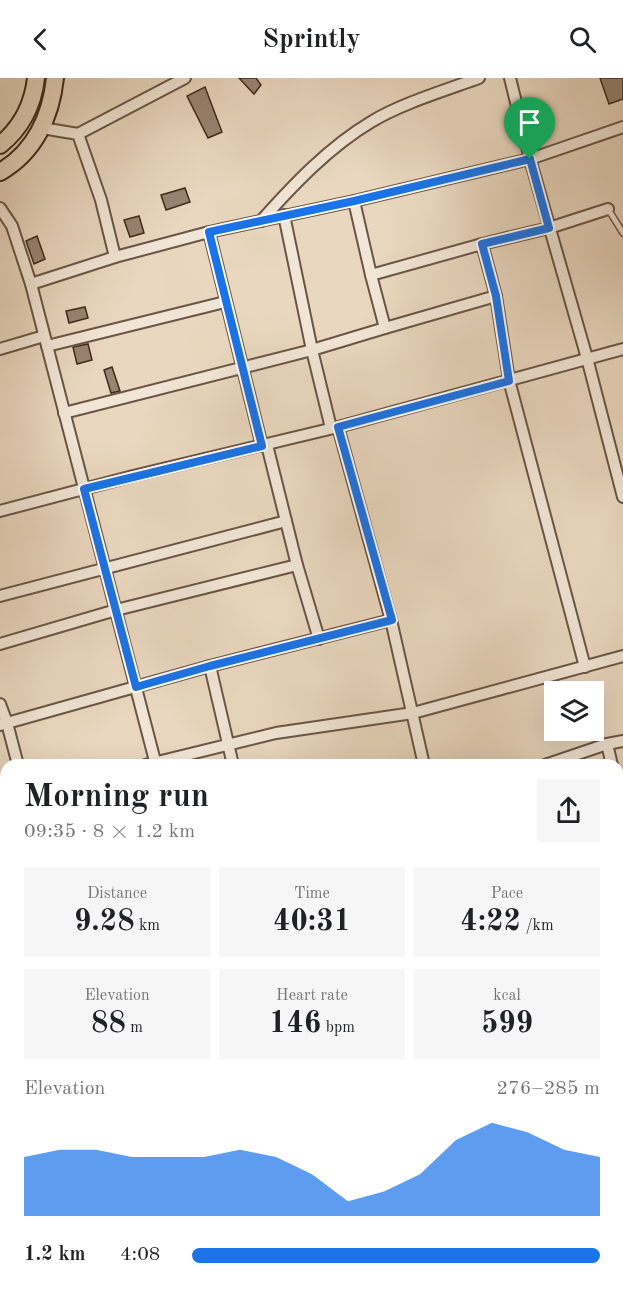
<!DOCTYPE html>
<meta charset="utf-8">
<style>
body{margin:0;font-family:"Old Standard TT",serif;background:#f6f6f6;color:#202124;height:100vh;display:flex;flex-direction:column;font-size:22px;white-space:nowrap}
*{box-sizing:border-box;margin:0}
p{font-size:20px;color:#757577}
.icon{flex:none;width:33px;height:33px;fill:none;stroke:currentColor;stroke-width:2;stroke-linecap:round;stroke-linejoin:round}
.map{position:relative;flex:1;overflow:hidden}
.panel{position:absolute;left:0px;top:681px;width:624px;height:531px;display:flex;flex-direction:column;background:#fff;border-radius:18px 18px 0 0;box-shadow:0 6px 24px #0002}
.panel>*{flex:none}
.buttons{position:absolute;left:544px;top:603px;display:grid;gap:12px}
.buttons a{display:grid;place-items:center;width:60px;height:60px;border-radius:0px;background:#fff;box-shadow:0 6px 24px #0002;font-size:30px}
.pin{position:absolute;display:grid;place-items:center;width:51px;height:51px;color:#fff;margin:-62px -26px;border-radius:50% 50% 50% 0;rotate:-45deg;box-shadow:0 0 6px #0007}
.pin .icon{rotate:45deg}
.round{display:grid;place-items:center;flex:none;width:63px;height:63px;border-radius:0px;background:#f6f6f6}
.headline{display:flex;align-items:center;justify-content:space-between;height:102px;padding:0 24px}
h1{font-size:33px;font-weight:800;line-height:45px}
.stats{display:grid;grid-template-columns:repeat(3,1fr);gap:9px;height:102px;padding:6px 24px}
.stats div{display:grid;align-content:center;border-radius:0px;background:#f6f6f6;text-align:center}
.stats b{font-size:30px;font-weight:800}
.stats small{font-size:16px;font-weight:400}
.stats p{font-size:16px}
.chart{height:168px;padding:12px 24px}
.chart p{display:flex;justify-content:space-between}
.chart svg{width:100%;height:108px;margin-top:6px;fill:#1a73e8;opacity:.7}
ul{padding:0 24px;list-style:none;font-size:20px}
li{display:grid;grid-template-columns:96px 72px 1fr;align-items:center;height:45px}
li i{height:15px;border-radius:8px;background:#1a73e8}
header{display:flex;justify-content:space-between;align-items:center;height:78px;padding:0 24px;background:#fff;font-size:27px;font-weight:800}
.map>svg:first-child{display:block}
</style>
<header><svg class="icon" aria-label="back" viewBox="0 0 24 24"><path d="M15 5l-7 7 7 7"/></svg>Sprintly<svg class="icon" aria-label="search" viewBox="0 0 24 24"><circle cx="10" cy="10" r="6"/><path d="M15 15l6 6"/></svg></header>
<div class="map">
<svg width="623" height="1212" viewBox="0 0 623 1212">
<rect width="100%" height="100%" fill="#e9d7bf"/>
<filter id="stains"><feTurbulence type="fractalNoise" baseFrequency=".00333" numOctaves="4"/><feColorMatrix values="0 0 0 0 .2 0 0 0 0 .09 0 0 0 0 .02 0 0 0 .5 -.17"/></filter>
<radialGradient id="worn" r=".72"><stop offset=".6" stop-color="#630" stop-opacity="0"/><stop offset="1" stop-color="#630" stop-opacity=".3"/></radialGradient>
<g fill="#988471" stroke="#402a1d" stroke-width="1.5">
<polygon points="239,0 256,0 261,7 254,16"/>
<polygon points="600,0 623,0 623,21 609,26"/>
<polygon points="205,9 222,54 208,60 187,18"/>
<polygon points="185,110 190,124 166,132 161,117"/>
<polygon points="139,138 144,155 130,159 124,142"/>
<polygon points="37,158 45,181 34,186 26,163"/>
<polygon points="85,229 88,240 69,245 66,233"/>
<polygon points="88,266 92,282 77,286 73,269"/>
<polygon points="112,289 120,313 111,315 104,292"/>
</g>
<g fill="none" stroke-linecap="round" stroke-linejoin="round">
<defs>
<polyline id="service" points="608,131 623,155"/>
<g id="minor">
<polyline points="510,0 530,81 587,280 623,419"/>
<polyline points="42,50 78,56 101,122 115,179"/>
<polyline points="78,56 185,0"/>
<polyline points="354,123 530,81 623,49"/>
<polyline points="0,130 12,148 31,206 156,687"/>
<path d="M261 143C293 107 329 69 371 44 400 26 446 12 479 0"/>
<polyline points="209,154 262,368"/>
<polyline points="31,206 115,179 209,154 354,123 371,197 482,166"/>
<polyline points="385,250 496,218"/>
<polyline points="47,268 225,224"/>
<polyline points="0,271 44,258"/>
<polyline points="64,335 312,272 284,137"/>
<polyline points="338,349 391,542 424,687"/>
<polyline points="331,350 312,272 385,250 371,197"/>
<polyline points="267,367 297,487 319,561"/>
<polyline points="0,433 133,398 338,349 623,271"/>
<polyline points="0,518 286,443"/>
<polyline points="0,566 116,532 297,487"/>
<polyline points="210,588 233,687"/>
<polyline points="585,589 509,302 496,218 482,166 549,150 608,131"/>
<polyline points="0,626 7,645 210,588 391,542"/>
<polyline points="0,647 7,645 18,687"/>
<polyline points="607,666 612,687"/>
<polyline points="145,687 276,655 413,635 623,578"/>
<polyline points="545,687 607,666 623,663"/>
<polyline points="618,714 623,736"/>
<polyline points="0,725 6,723"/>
<polyline points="618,761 623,759"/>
<polyline points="618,835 623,833"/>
<polyline points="0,836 6,834"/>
<polyline points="618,915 623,914"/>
<polyline points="0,921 6,919"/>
<polyline points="0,1082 6,1081"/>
<polyline points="0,1091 6,1116"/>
<polyline points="165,1206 180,1208 186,1212"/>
<polyline points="402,1206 403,1212"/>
<polyline points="495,1206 497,1212"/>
<polyline points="224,1212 242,1206"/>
</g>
<g id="tertiary">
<polyline points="618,1003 623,1002"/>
<polyline points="0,1154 6,1153"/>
</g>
<g id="primary">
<path d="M0 67C21 50 33 27 36 0"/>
<path d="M0 94C35 74 51 38 55 0"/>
</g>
</defs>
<use href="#service" stroke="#6a5546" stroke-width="8"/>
<use href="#minor" stroke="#6a5546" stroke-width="14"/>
<use href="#tertiary" stroke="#6a5546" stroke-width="16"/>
<use href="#primary" stroke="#402a1d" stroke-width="20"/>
<use href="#service" stroke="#f1e5d5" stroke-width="5"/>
<use href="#minor" stroke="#f1e5d5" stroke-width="10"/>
<use href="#tertiary" stroke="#f1e5d5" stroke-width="14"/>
<use href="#primary" stroke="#e9d7bf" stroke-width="16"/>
</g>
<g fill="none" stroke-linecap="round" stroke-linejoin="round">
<defs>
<polygon id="route" points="530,81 549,150 482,166 496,218 509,303 338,349 392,542 210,588 136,609 84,411 262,368 209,154 354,123"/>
</defs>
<use href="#route" stroke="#fff" stroke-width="12"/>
<use href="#route" stroke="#1a73e8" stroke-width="8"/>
</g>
<rect width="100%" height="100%" filter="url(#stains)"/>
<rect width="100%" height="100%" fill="url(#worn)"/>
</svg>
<div class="buttons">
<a><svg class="icon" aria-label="layers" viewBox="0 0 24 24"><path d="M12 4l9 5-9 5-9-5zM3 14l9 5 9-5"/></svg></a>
</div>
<div class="pin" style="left:530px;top:81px;background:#1e9e55"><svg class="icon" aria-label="arrive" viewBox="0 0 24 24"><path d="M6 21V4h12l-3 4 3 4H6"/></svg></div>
<section class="panel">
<div class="headline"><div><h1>Morning run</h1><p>09:35 · 8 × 1.2 km</p></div><a class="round"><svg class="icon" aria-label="share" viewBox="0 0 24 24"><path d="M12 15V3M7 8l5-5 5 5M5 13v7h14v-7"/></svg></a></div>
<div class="stats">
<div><p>Distance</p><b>9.28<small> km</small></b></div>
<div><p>Time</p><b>40:31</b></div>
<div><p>Pace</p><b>4:22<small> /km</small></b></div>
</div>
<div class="stats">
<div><p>Elevation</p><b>88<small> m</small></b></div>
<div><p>Heart rate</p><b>146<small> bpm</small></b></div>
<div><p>kcal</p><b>599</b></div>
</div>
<div class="chart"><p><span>Elevation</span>276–285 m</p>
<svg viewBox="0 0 160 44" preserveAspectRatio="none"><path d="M0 44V20L10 17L20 17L30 20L40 20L50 20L60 17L70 20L80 27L90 38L100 34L110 27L120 13L130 6L140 10L150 17L160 20V44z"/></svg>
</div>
<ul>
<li><b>1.2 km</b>4:08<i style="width:100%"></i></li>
</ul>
</section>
</div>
